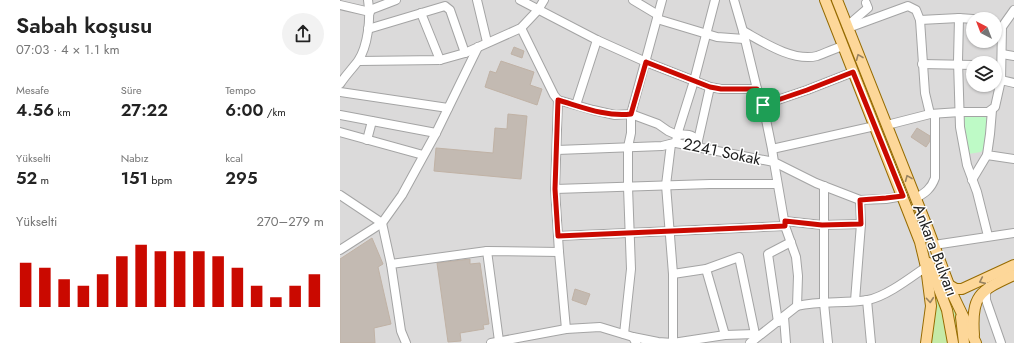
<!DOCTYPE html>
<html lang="tr">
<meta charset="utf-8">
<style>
body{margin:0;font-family:Jost,sans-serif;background:#f2f2f2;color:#222;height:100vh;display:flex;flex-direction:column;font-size:15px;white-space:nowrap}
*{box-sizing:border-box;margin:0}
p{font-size:13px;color:#767676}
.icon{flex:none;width:22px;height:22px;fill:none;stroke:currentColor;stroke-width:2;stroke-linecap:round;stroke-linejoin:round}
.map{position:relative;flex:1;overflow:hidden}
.details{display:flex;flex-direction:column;background:#fff;width:340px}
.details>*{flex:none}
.needle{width:26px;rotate:318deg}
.controls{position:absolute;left:626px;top:12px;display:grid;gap:8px}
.controls a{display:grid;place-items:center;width:36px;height:36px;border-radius:50%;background:#fff;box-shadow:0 1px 3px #0004;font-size:20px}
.pin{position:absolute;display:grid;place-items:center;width:34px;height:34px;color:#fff;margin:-17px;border-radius:8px;box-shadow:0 2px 6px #0006}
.round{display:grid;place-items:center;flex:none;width:42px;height:42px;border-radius:21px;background:#f2f2f2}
.head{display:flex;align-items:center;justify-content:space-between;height:68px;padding:0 16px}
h1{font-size:22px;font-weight:600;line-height:30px}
.stats{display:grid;grid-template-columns:repeat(3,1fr);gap:6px;height:68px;padding:4px 16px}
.stats div{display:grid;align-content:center}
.stats b{font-size:17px;font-weight:600}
.stats small{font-size:11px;font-weight:400}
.stats p{font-size:11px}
.chart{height:112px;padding:8px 16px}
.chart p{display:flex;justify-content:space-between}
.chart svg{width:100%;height:72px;margin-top:4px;stroke:#ca0900;stroke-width:6}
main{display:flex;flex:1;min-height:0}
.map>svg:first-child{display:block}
</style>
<main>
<section class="details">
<div class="head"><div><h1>Sabah koşusu</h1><p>07:03 · 4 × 1.1 km</p></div><a class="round"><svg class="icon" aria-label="share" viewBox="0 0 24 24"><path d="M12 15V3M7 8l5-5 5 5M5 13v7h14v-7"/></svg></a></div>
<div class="stats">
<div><p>Mesafe</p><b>4.56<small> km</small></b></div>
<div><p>Süre</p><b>27:22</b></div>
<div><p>Tempo</p><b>6:00<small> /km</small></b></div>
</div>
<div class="stats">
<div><p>Yükselti</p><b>52<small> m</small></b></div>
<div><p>Nabız</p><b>151<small> bpm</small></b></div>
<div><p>kcal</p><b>295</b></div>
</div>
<div class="chart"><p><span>Yükselti</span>270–279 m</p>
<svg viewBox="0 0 160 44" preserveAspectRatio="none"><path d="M5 44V17M15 44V20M25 44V27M35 44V31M45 44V24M55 44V13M65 44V6M75 44V10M85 44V10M95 44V10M105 44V13M115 44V20M125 44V31M135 44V38M145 44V31M155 44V24"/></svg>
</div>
</section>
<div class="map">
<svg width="674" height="343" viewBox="0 0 674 343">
<rect width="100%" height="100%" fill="#efebe3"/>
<path fill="#dbdada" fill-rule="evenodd" d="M0 0H674V343H0ZM633 19H655V41H633ZM633 63H655V85H633Z"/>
<polygon fill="#c5eaa7" points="580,242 612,293 636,343 586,343 591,306"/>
<polygon fill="#befac6" points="640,115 649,119 644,148 641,152 628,154 622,117"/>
<g fill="#c3bab2" stroke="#c0b2a5">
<polygon points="174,47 184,51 182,58 171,54"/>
<polygon points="161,61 194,72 190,85 202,89 197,105 145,87 150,71 156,73"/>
<polygon points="168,114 187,116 181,179 94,171 96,148 153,153 155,128 167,129"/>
<polygon points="577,128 590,136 590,141 586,147 571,137"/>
<polygon points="32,238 43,264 38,267 51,324 34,328 35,343 0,343 0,259"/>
<polygon points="130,259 130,264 140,263 149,324 143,325 144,329 120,333 121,341 108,342 97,263"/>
<polygon points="235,289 250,294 246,305 232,300"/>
</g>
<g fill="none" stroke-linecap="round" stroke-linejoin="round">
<defs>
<g id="minor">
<polyline points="137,0 147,42"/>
<polyline points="180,0 257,40 306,62 370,87 381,89 417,89"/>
<polyline points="293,0 318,15"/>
<polyline points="394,0 403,31 417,89 423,105 432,149 434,162 476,183 520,200 546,199 563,196"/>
<polyline points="0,5 30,12"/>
<polyline points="30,10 56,0"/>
<polyline points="81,13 100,60"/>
<polyline points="619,18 618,61 620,127 627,165 637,192 648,236"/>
<polyline points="317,19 377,37 404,39"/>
<polyline points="580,20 619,18 633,19"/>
<polyline points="507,26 528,8 526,3"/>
<polyline points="181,28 214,95 218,100 253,110 275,115 291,114 322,0"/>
<polyline points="508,28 568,6 576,10 580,20 585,93 590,114"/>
<polyline points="28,29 105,6 110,10 125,53"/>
<path d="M403 31C423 42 453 62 477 56 485 53 494 49 503 46"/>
<polyline points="662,54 674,56"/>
<polyline points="19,61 100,60 125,53 181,28 198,10 204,0"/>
<polyline points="582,64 633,65"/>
<polyline points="661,80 674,83"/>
<path d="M0 84C5 76 12 69 18 61 28 46 31 18 28 0"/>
<polyline points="0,92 108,108"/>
<polyline points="218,100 215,189 219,252 226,329"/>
<polyline points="236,105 257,40"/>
<polyline points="423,105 467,90 513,72"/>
<polyline points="652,110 650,134 647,155 674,159"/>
<polyline points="0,115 96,133"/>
<polyline points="547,125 590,114 620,112 648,112 655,107 661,80 662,27 674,10"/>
<polyline points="0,132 83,155"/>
<polyline points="27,140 32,121"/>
<path d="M358 141C352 134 346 134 337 135L354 81 375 0"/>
<polyline points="331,144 326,185 333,274 366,269 399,257 415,334"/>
<polyline points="357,145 370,87"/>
<polyline points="432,149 535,126"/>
<polyline points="217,150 322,146 334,143"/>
<polyline points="632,180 647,155"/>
<polyline points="484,186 484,303 488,343"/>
<polyline points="215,189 370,184 437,184"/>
<polyline points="0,195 42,223 51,264 61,331 66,343"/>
<path d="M576 198C585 193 591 189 595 178V114"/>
<polyline points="445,221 482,225 521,224"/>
<polyline points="218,236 445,226"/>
<polyline points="594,245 674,233"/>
<polyline points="0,250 42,223 62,195 96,133 138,47"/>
<polyline points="147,251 159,341 158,343"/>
<polyline points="51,264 147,251 219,252"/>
<polyline points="366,269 385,335"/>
<polyline points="648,287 646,294 646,300 661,343"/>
<polyline points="527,300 531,343"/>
<polyline points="515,301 521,224 520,200"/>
<path d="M457 306C480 300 504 304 528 300 547 296 570 278 586 267"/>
<polyline points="444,317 446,343"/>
<polyline points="438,322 428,254 451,242"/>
<polyline points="284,334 291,269 288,187 288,147 291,133 291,114 318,124 328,131 337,135 336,143 434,162 445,226 456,257 458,276 457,306 410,343"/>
<polyline points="293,337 318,342 333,343 385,335 415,334 418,335"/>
<polyline points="151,343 226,329 260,327 293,337 296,343"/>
<polyline points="333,343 333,274"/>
</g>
<g id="major">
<polyline points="485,0 580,242 586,267 591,306 586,343"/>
<polyline points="497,0 588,229 612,293 636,343"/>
<polyline points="589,263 607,310 613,343"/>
<polyline points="609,285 616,289 622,289 674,265"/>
<polyline points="621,317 624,343"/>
<path d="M634 335C631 294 640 291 674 275"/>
</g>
</defs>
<use href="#minor" stroke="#a4a4a4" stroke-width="10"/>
<use href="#major" stroke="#966b00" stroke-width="12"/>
<use href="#minor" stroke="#fff" stroke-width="8"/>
<use href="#major" stroke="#fdd799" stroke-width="10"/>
</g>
<defs><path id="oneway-chevron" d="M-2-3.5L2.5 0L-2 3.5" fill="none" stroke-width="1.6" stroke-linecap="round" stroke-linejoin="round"/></defs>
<g stroke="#988361">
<use href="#oneway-chevron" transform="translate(519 57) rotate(-112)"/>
<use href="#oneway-chevron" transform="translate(568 178) rotate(-112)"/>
<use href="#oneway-chevron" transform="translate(642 281) rotate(156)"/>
<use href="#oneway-chevron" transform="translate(590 300) rotate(85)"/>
</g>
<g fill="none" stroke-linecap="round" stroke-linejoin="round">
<defs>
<path id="route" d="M306 62 370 87 381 89H417L423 105 467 90 513 72 563 196 546 198 520 200 521 224 482 225 445 221V226L218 236 215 189 218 100C242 107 266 117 291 114Z"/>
</defs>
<use href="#route" stroke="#fff" stroke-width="8"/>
<use href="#route" stroke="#ca0900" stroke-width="5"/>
</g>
<g text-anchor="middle" stroke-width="3" stroke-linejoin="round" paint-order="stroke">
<g font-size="16" fill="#1d1d1d" stroke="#fff">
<text transform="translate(382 151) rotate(12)" y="6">2241 Sokak</text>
<text transform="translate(596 250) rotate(69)" y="6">Ankara Bulvarı</text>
</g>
</g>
</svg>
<div class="controls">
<a><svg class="needle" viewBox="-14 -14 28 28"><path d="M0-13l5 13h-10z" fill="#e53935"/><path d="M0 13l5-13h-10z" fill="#767676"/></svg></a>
<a><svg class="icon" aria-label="layers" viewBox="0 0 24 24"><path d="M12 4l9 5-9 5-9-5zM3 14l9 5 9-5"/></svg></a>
</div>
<div class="pin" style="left:423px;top:105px;background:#1e9e55"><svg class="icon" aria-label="arrive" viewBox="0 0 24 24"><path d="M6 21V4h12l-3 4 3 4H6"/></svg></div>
</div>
</main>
